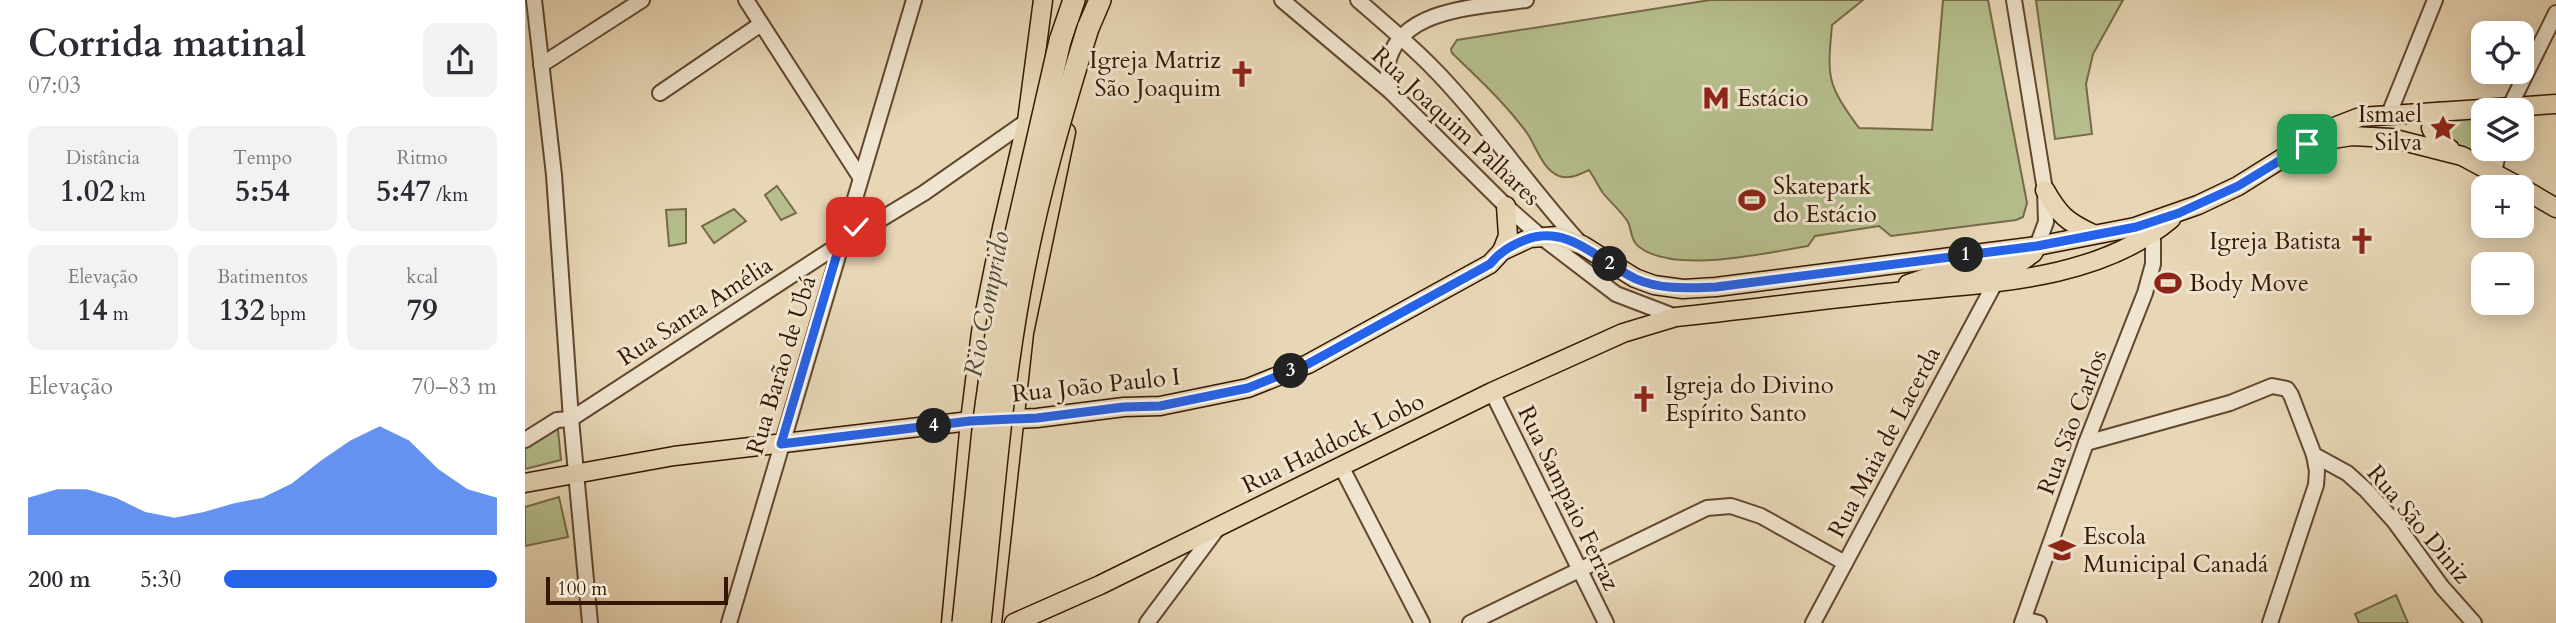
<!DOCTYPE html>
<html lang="pt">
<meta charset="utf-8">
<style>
body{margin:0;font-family:Cardo,serif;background:#f2f2f3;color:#2b2b33;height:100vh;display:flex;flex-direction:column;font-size:26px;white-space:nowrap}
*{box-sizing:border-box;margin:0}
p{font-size:23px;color:#7c7c81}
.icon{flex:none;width:38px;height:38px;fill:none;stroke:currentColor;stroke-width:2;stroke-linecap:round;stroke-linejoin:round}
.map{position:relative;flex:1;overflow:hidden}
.sheet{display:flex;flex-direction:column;background:#fff;width:525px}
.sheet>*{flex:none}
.buttons{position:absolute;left:1946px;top:21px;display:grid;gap:14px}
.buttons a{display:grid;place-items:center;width:63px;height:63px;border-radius:14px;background:#fff;box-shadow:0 4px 18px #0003;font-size:35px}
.scale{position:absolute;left:21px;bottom:18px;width:182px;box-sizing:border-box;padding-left:7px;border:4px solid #351701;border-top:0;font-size:19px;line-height:24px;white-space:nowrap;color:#351701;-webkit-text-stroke:5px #f0e5d0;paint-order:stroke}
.pin{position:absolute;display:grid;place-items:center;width:60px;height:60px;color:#fff;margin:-30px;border-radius:14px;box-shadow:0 4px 10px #0006}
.km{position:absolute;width:35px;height:35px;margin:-18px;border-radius:50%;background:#222;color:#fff;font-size:19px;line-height:35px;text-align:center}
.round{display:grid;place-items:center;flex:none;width:74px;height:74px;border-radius:14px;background:#f2f2f3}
.headline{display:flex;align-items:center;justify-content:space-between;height:119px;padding:0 28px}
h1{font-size:38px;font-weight:800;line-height:52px}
.figures{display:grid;grid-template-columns:repeat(3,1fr);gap:10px;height:119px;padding:7px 28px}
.figures div{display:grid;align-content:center;border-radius:14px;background:#f2f2f3;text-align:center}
.figures b{font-size:30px;font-weight:800}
.figures small{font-size:19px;font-weight:400}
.figures p{font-size:19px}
.chart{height:196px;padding:14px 28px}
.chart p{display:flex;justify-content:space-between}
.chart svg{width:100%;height:126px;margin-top:7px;fill:#2563eb;opacity:.7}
ul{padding:0 28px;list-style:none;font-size:23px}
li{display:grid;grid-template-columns:112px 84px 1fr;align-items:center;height:52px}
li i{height:18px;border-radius:9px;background:#2563eb}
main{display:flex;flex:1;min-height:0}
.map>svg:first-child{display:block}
</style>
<main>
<section class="sheet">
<div class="headline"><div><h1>Corrida matinal</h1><p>07:03</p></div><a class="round"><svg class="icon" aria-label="share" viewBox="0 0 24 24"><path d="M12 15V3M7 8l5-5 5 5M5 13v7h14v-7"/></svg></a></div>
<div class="figures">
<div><p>Distância</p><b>1.02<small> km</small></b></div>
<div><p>Tempo</p><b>5:54</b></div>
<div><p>Ritmo</p><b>5:47<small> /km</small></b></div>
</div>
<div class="figures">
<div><p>Elevação</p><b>14<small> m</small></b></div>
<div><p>Batimentos</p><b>132<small> bpm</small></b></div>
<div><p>kcal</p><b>79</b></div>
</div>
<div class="chart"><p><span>Elevação</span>70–83 m</p>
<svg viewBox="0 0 160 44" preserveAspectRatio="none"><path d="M0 44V31L10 28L20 28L30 31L40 36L50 38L60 36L70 33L80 31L90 26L100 18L110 11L120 6L130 11L140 21L150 28L160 31V44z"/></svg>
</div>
<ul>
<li><b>200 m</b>5:30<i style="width:100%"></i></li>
</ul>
</section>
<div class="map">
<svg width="2031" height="623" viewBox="0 0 2031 623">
<rect width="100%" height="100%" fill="#e8d7b6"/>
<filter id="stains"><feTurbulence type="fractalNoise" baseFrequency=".00286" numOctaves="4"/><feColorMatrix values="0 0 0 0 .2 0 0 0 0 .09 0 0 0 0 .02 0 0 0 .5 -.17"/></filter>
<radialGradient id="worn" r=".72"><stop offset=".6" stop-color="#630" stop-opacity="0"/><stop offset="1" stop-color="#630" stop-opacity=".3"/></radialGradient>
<g fill="#b6be8d" stroke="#766a47" stroke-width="2">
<path d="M1185 0H1338L1307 25C1302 79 1302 84 1334 128L1407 130 1418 0H1463L1502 203 1498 217 1491 220 1366 236 1354 226 1290 236 1283 246C1240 253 1148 275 1113 246 1105 239 1107 230 1103 222 1096 211 1086 203 1078 193 1073 186 1069 177 1064 170 1055 174 1045 180 1034 176 1017 169 1011 146 1002 133 980 103 954 79 927 53L926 49 932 40Z"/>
<polygon points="1511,0 1598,0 1568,54 1561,84 1567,134 1530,139"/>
<polygon points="1958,115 1958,149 1965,149 1963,160 1915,137 1916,119"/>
<polygon points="252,186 271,213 256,220 240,195"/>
<polygon points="161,209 161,243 144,246 141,210"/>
<polygon points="209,209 221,221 189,243 177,226"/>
<polygon points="32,420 36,460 0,469 0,440"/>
<polygon points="34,497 43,537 0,546 0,507"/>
<polygon points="1871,595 1883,623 1834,623 1830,614"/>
</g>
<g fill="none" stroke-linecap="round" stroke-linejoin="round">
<polyline stroke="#98baab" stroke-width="21" points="545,57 559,0"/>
<defs>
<g id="minor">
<polyline points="9,0 29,175 46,419 65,623"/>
<polyline points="221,0 335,177"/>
<polyline points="757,0 866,92 981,206 1015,236 1091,294 1151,317"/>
<path d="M833 0C857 21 882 42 904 64 960 120 1003 187 1056 244"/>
<polyline points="1489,0 1520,190 1521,222 1512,246"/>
<polyline points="16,65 117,0"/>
<path d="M866 92C864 81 861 70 864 59 879 7 957 7 1001 0"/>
<polyline points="135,93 236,24"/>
<polyline points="1983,110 2031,13"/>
<polyline points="1864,114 1910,0"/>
<polyline points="1969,172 1974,149"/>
<polyline points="967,392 1081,623"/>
<polyline points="0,440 32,420 46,419 315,244 399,193 502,121"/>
<polyline points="1561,443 1705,403 1747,386 1762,389 1766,395 1789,455 1822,473 1841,490 1869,521 1917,587 1949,623"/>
<polyline points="817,468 897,623"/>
<polyline points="1499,619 1514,623"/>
<polyline points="204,623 389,0"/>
<polyline points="622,623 692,529"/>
<polyline points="945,623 1182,508 1206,506 1236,516 1320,563"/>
<polyline points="1288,623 1470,283"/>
<polyline points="1497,623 1561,443 1620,293 1628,264 1628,235"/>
<polyline points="1745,623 1791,485 1792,471 1789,455"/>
</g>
<g id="major">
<polyline points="1914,112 1906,128 1915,144 1925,149"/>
<polyline points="1789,142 1827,136 1866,138 1937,156 1995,187"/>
<polyline points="1997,188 2031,208"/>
<path d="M1520 190C1534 215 1542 222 1568 234"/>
<polyline points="977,251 983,236 981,206"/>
<polyline points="1383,284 1407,276 1497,261 1508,253 1512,246"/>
<polyline points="0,483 149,456 445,421 512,418 599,407 635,406 723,388 783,364 965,264 977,251 1005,238 1033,236 1057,245 1110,278 1129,285 1158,289 1191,287 1512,246 1610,227 1673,205 1713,186 1804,129 1835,117 2031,104"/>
<polyline points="426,623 445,421 456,332 477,228 502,121 518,0"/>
<polyline points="467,623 499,333 541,132"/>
<path d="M489 623 575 585 967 392 1098 333 1151 317C1218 310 1285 301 1352 294 1448 283 1568 285 1646 219"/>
</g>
<g id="highway">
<polyline points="563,28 575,0"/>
<polyline points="535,41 549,0"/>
</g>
</defs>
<use href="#minor" stroke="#62472e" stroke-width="18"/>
<use href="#major" stroke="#351701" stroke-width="21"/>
<use href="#highway" stroke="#351701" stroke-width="24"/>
<use href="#minor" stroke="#f0e5d0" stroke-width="14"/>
<use href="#major" stroke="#e8d7b6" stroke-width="18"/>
<use href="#highway" stroke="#e8d7b6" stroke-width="21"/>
<defs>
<g id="highway-bridge">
<polyline points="438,623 459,420 476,299 535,41"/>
<path d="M455 623C467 512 475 400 495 290 511 201 536 115 563 28"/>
</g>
</defs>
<use href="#highway-bridge" stroke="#351701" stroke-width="24" stroke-linecap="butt"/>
<use href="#highway-bridge" stroke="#e8d7b6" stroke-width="21"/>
</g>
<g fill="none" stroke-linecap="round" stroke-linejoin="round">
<defs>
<path id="route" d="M331 227 322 220 256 444 445 421 512 418 599 407 635 406 723 388 783 364 965 264C975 252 985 246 1000 240 1043 223 1075 262 1111 279 1136 290 1164 288 1191 287L1512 246 1611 227 1654 213 1713 186 1782 144"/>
</defs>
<use href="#route" stroke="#fff" stroke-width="14"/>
<use href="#route" stroke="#2563eb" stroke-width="9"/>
</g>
<defs>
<symbol id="church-bare" viewBox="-9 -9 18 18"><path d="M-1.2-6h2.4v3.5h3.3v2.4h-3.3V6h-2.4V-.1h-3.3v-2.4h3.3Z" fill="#8f2418" stroke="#f0e5d0" stroke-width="2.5" paint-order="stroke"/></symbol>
<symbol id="metro-bare" viewBox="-9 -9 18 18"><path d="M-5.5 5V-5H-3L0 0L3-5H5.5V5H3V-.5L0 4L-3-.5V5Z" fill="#8f2418" stroke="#f0e5d0" stroke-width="2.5" paint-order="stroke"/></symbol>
<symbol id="sight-bare" viewBox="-9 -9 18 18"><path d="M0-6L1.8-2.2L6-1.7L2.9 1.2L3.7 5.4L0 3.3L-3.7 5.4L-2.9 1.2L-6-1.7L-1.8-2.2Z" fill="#8f2418" stroke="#f0e5d0" stroke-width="2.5" paint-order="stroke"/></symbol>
<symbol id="stadium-bare" viewBox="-9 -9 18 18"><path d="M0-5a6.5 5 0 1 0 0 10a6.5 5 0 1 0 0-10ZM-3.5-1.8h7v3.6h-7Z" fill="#8f2418" stroke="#f0e5d0" stroke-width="2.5" paint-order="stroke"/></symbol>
<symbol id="school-bare" viewBox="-9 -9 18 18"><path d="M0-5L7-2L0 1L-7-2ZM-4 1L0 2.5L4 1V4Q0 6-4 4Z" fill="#8f2418" stroke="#f0e5d0" stroke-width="2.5" paint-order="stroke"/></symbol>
</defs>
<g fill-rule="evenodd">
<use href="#church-bare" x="698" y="55" width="38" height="38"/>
<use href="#metro-bare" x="1172" y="79" width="38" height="38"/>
<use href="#sight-bare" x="1899" y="109" width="38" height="38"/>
<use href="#stadium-bare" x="1208" y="181" width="38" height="38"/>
<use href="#church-bare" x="1818" y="222" width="38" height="38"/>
<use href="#stadium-bare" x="1624" y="264" width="38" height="38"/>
<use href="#church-bare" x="1100" y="380" width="38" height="38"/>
<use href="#school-bare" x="1518" y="531" width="38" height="38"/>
</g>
<g text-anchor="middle" stroke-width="6" stroke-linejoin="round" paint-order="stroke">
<g font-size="24" fill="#351701" stroke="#f0e5d0" text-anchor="start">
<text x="696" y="68" text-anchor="end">Igreja Matriz<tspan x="696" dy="28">São Joaquim</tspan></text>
<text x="1212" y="106">Estácio</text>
<text x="1897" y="122" text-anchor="end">Ismael<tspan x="1897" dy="28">Silva</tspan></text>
<text x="1248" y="194">Skatepark<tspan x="1248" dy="28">do Estácio</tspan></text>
<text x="1816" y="249" text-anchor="end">Igreja Batista</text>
<text x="1664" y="291">Body Move</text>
<text x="1140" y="393">Igreja do Divino<tspan x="1140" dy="28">Espírito Santo</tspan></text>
<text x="1558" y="544">Escola<tspan x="1558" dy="28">Municipal Canadá</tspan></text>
</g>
<g font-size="24" fill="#351701" stroke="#f0e5d0">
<text transform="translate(931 126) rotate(43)" y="8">Rua Joaquim Palhares</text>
<text transform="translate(170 311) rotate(-33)" y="8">Rua Santa Amélia</text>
<text transform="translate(256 365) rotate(-73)" y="8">Rua Barão de Ubá</text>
<text transform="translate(571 385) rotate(-6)" y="8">Rua João Paulo I</text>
<text transform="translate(1547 422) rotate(-69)" y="8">Rua São Carlos</text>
<text transform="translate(1359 442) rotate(-62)" y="8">Rua Maia de Lacerda</text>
<text transform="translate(808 443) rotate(-26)" y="8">Rua Haddock Lobo</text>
<text transform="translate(1044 498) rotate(64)" y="8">Rua Sampaio Ferraz</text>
<text transform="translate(1894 524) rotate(50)" y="8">Rua São Diniz</text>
</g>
<g font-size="26" font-style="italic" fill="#534834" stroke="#f0e5d0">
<text transform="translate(461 304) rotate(-79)" y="9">Rio Comprido</text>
</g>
</g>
<rect width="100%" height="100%" filter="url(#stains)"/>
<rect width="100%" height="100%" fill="url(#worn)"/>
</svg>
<div class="buttons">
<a><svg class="icon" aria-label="locate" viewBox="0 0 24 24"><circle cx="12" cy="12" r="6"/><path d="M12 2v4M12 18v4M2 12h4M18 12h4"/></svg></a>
<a><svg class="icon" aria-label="layers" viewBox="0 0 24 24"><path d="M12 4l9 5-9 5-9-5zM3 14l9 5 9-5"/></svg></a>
<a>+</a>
<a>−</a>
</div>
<div class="scale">100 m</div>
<div class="pin" style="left:1782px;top:144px;background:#1e9e55"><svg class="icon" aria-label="arrive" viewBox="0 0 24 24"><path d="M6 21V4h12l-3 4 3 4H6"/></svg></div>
<div class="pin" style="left:331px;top:227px;background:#d93025"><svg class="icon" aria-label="check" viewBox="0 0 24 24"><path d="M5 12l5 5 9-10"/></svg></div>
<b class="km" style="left:1441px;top:255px">1</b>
<b class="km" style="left:1085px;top:264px">2</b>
<b class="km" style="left:766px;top:371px">3</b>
<b class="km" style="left:409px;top:426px">4</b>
</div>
</main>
